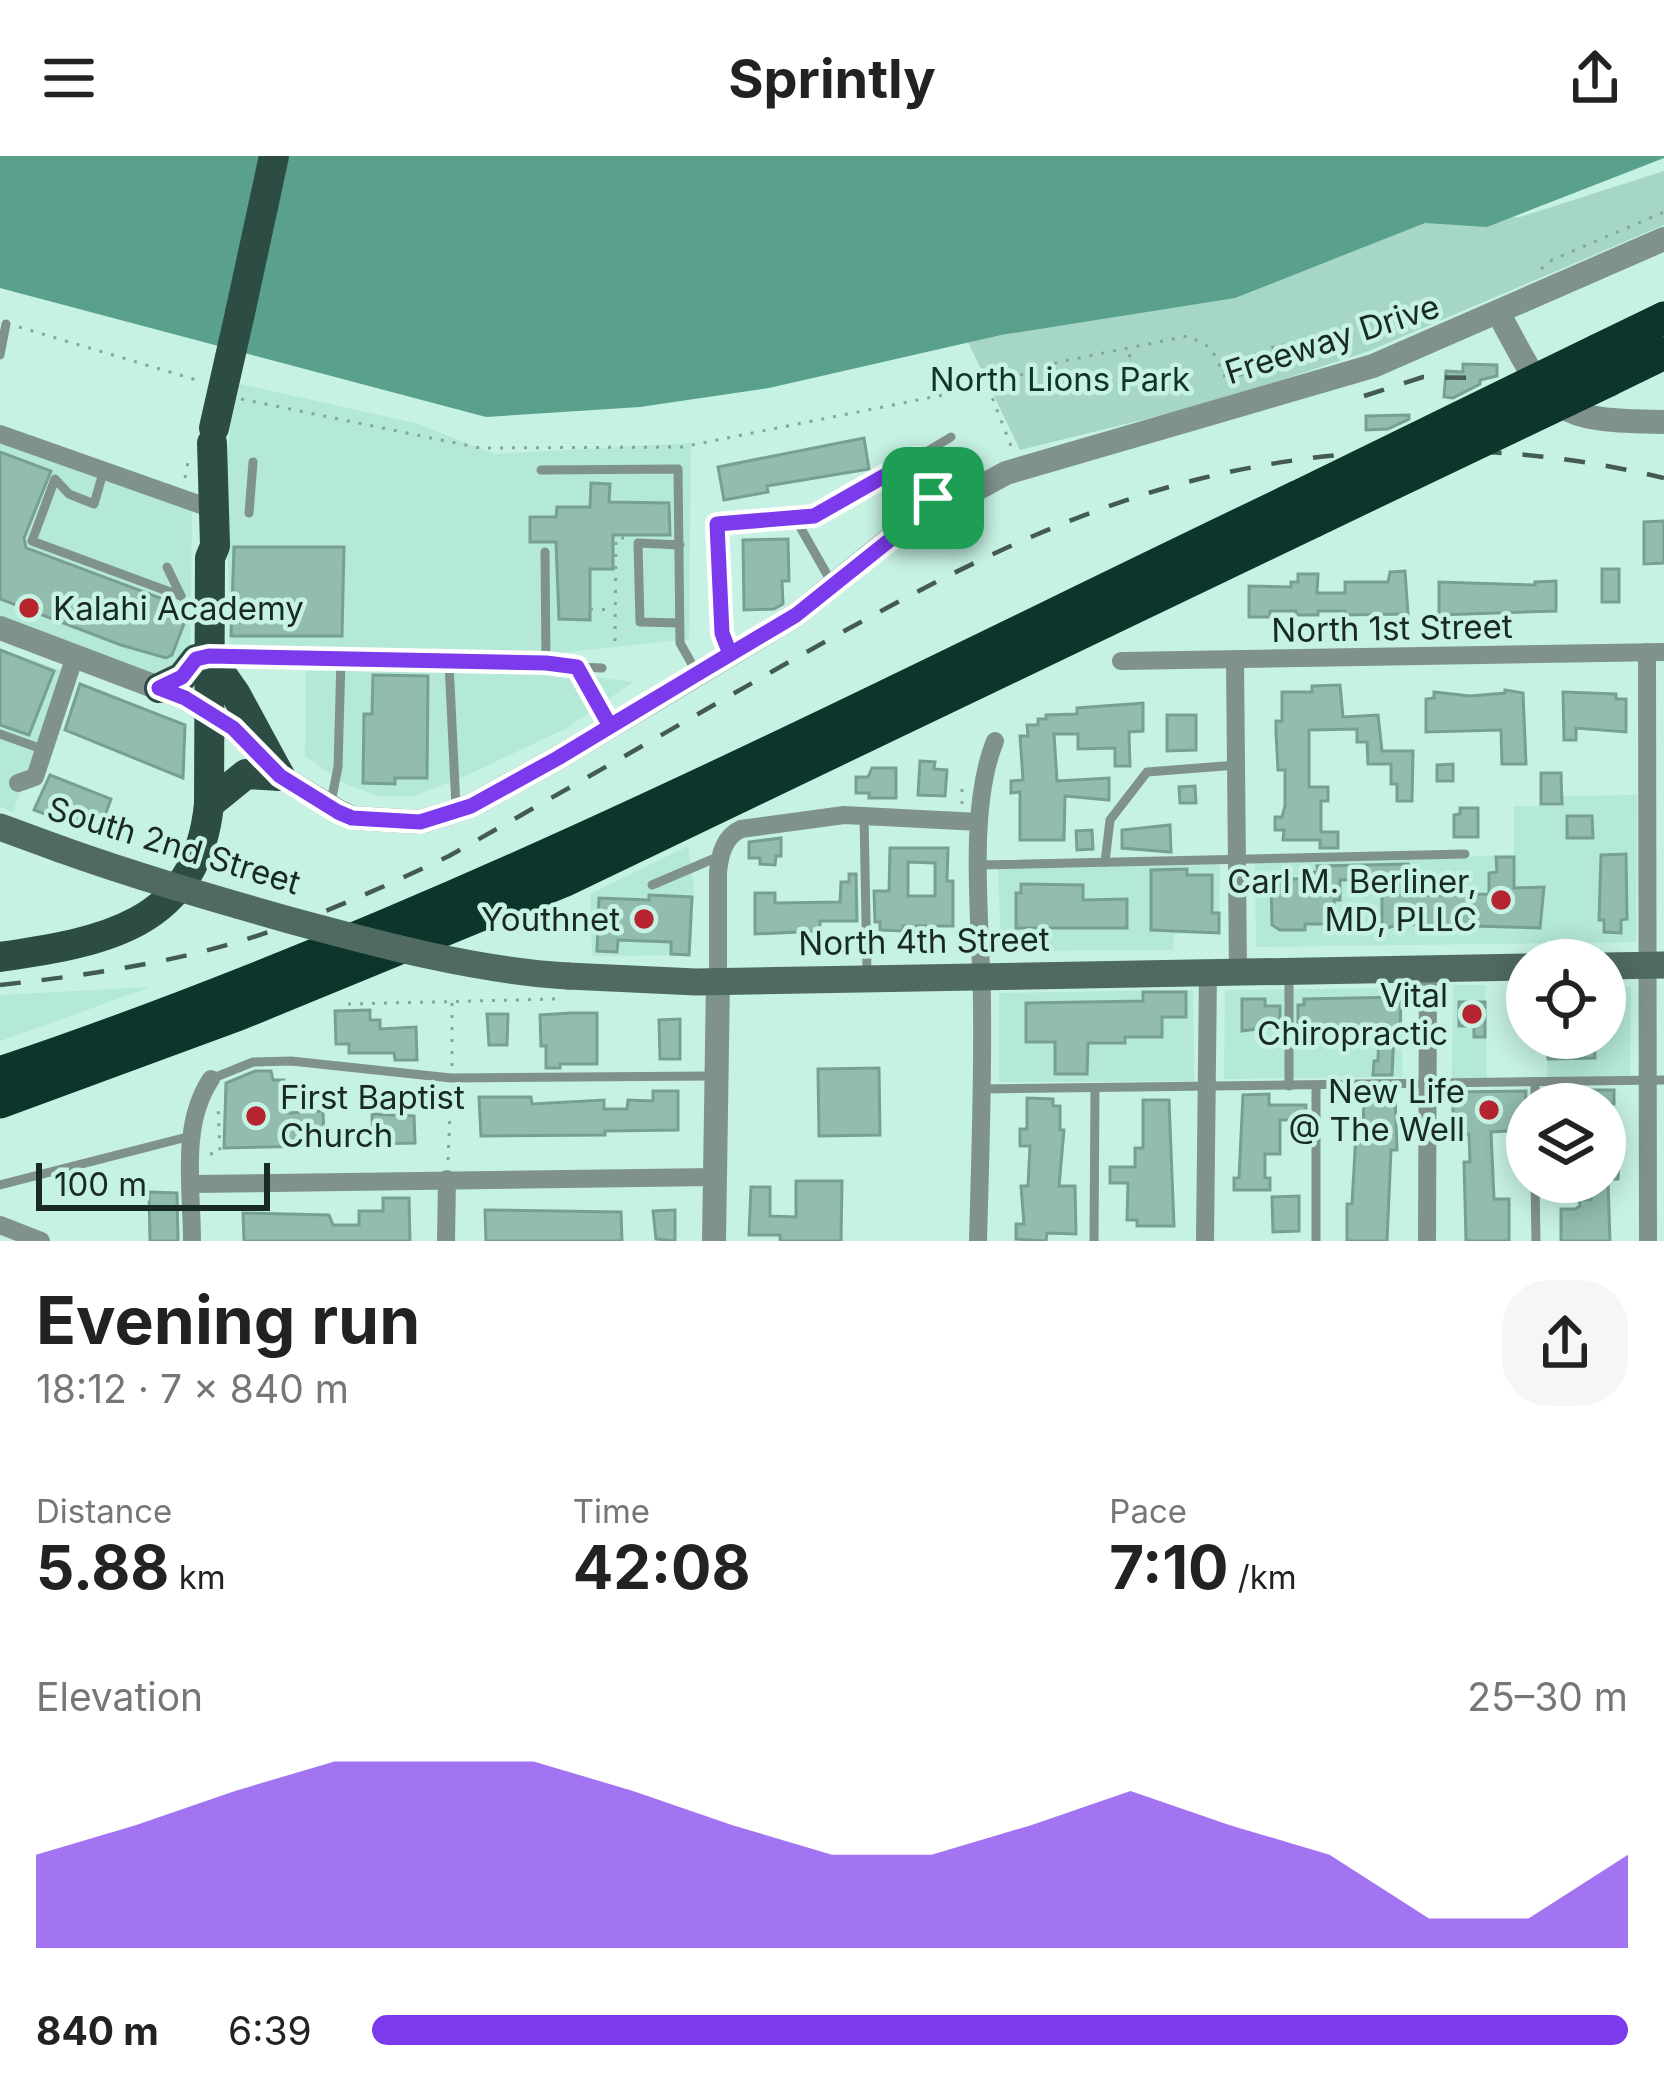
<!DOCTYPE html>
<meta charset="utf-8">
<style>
body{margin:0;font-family:Inter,sans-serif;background:#f6f6f6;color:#222;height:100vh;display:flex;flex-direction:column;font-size:45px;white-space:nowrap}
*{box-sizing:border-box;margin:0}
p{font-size:39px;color:#767676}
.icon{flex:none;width:66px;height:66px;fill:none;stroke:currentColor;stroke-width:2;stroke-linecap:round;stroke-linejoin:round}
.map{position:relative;height:1085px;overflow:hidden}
.sheet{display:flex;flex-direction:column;background:#fff;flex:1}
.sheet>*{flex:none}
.controls{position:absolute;left:1506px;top:783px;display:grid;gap:24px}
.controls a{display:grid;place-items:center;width:120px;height:120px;border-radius:50%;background:#fff;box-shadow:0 6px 30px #0003;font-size:60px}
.scale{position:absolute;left:36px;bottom:30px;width:234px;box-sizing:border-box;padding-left:12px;border:6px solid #192924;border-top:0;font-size:33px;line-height:42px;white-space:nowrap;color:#192924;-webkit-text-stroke:9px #c6f2e3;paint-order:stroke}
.pin{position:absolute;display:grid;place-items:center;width:102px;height:102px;color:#fff;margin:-51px;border-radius:24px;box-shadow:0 6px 18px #0006}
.round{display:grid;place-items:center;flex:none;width:126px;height:126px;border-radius:48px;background:#f6f6f6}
.headline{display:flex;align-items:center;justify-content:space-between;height:204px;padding:0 36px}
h1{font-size:66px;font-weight:700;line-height:90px}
.stats{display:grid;grid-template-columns:repeat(3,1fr);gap:18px;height:204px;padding:12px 36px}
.stats div{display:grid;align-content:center}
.stats b{font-size:60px;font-weight:700}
.stats small{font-size:33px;font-weight:400}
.stats p{font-size:33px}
.chart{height:336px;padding:24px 36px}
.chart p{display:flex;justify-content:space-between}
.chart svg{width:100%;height:216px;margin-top:12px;fill:#7c3aed;opacity:.7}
ul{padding:0 36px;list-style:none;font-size:39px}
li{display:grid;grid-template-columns:192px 144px 1fr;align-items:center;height:90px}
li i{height:30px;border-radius:15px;background:#7c3aed}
header{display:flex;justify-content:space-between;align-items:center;height:156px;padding:0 36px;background:#fff;font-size:54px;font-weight:700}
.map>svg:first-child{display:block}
</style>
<header><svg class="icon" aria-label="menu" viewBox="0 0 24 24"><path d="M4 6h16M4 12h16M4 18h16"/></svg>Sprintly<svg class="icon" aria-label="share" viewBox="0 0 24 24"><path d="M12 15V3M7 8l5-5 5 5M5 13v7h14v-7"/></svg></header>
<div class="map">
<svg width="1664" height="1085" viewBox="0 0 1664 1085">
<rect width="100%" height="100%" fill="#c6f2e3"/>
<g fill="#b4e8d7">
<polygon points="240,228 415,267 495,298 691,287 689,483 512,502 230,501 226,321 230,271"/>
<polygon points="0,283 192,354 190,532 0,462"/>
<polygon points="0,492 62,515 13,656 0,651"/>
<polygon points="306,515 559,516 633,526 567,572 465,620 414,640 378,640 343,627 305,600"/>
<polygon points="1637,639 1636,786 1256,791 1255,707 1514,699 1514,650 1562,650 1563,640"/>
<polygon points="688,690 694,730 691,799 592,800 590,738"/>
<polygon points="1220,704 1219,777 1174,778 1173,794 1001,795 998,710"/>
<polygon points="1453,829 1485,829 1487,925 1452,922"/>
<polygon points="150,831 43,870 0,885 0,839"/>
<polygon points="1605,831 1631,831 1630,923 1547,924 1548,882 1605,882"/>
<polygon points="1403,832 1402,921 1224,923 1225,834"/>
<polygon points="1193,834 1194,925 999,926 999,837"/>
</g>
<polygon fill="#a6d6c6" points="1664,15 1664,69 1369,195 1215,246 1020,294 965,180 1396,61 1520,61"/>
<polygon fill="#5aa18d" points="0,0 1664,0 1664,2 1487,71 1425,67 1235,142 1001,179 769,232 640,251 486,261 0,132"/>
<g fill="#92bcae" stroke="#77a093" stroke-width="3" fill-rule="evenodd">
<polygon points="1257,199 1262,212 1240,219 1236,206"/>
<polygon points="1463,208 1497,209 1497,220 1480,224 1480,228 1453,242 1444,241 1446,215 1463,216"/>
<polygon points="1409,259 1409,263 1388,273 1366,274 1366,260"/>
<polygon points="864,282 869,313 767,330 768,336 724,344 718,311"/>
<polygon points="0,296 51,315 24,382 26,392 171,446 187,460 172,499 166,502 121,489 0,443"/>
<polygon points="591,327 610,328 609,346 669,347 670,379 613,379 613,413 590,413 590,464 559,463 556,386 530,386 530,361 556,361 557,351 590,351"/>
<polygon points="1664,365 1664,407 1644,408 1644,366"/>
<polygon points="788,383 789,425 782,425 783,448 774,453 744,454 743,384"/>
<polygon points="234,391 344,391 342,480 231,480"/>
<rect x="1602" y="413" width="17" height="33"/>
<polygon points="1405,415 1408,458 1345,459 1345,455 1318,455 1318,459 1296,459 1296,455 1270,455 1270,461 1249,461 1249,430 1291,431 1291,426 1298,426 1298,418 1318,418 1317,437 1345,437 1345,426 1388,426 1390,416"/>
<polygon points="1556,425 1556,455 1439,459 1439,426 1535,429 1535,426"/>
<polygon points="0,494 54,515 29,579 0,569"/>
<polygon points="373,519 428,520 427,622 395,622 395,628 363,627 364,558 372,558"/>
<polygon points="80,528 185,569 183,622 65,574"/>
<polygon points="1340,529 1343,561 1378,559 1382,595 1413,595 1412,645 1397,645 1397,628 1391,628 1391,608 1368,608 1367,586 1357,586 1357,573 1309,574 1309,631 1328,631 1328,645 1321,645 1321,676 1338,676 1338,692 1320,692 1320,684 1283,684 1284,674 1275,674 1275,661 1282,661 1285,650 1285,614 1278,614 1276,577 1276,565 1282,565 1282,536 1312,536 1312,530"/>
<polygon points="1505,534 1523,537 1526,608 1502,608 1501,574 1426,576 1426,543 1434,542 1434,536 1470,540 1505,537"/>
<polygon points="1563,536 1616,538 1616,543 1626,543 1626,576 1576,572 1576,584 1564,584"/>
<polygon points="1143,547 1143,575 1129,576 1130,610 1115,610 1115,592 1078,593 1078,578 1054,578 1057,625 1109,622 1109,644 1065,640 1064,684 1020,684 1020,636 1011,637 1011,625 1023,624 1020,580 1028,580 1027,569 1038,569 1038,563 1046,563 1046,559 1077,558 1077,552"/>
<polygon points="1167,559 1196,559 1196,594 1167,595"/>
<polygon points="920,605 935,606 934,613 947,614 945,640 918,639"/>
<polygon points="1453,608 1453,625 1437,625 1437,609"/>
<polygon points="872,612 896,612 896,642 869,642 869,637 856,637 856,621 868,621"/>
<polygon points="1541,617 1561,617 1562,648 1541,648"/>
<polygon points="50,619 111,643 98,678 34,654"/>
<polygon points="1195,630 1196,647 1180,647 1179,631"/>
<polygon points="1460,652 1478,652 1478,681 1454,681 1454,659 1460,658"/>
<polygon points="1567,660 1592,660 1593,682 1567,682"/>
<polygon points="1170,669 1171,696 1122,692 1122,674"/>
<polygon points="1092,674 1093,693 1077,694 1076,675"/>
<polygon points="781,682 781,700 776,700 775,709 760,708 760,702 749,702 749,686"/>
<path d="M890 692H948L947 725H953V770H903V775L880 774V766H875L874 735H889ZM908 706 935 707V740H908Z"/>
<polygon points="1626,698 1627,763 1621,764 1621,777 1604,776 1604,764 1599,764 1601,699"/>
<polygon points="1496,701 1514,701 1514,732 1544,731 1540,772 1402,768 1382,773 1382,723 1340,724 1340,744 1334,744 1334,768 1305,768 1305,774 1280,774 1272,769 1271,723 1311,723 1311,716 1318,716 1317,710 1408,708 1408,740 1489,738 1489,717 1497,716"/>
<polygon points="1187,713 1187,719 1212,719 1212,757 1219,757 1219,777 1151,774 1151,714"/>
<polygon points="849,718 856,718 857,765 820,765 820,775 755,778 755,737 775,737 775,747 840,746 841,726 849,726"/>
<polygon points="1021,728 1083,729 1083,744 1127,743 1127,772 1016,772 1016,737 1021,737"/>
<polygon points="649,739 692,741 689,799 671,798 671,786 618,784 617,796 597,795 599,742 649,744"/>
<polygon points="1143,836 1186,836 1186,861 1162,861 1162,881 1125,881 1125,887 1088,887 1087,918 1055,918 1055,886 1026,886 1026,847 1143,845"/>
<polygon points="1401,841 1400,876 1394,876 1392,919 1373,919 1374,905 1378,905 1379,870 1324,870 1324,884 1303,881 1303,870 1298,870 1298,849 1304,849 1304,843"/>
<polygon points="1242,843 1265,843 1265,850 1280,850 1280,870 1242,875"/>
<polygon points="1459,846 1485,846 1485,881 1474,881 1474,870 1459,870"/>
<polygon points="370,854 370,864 380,864 380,873 416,871 417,904 395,904 394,897 349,897 349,888 336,888 335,855"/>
<polygon points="571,857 597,857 597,908 560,908 560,912 546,912 546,890 541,890 540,859"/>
<polygon points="487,858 508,858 507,889 489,889"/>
<polygon points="680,863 680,903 660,903 659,864"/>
<polygon points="1548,882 1594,883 1595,902 1548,903"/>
<polygon points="879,912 880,979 819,980 818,913"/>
<polygon points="255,915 271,915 273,924 284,924 288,957 323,955 324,981 317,982 317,990 224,992 226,927"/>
<rect x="1589" y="934" width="25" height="14"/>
<polygon points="653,935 678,935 678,974 605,975 605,979 481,980 479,941 531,941 532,948 604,944 604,953 627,953 628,944 653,945"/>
<polygon points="1526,935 1525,974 1516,981 1509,975 1491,976 1494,1043 1509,1043 1509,1085 1466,1085 1464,1006 1470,1006 1469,978 1453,979 1453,936"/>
<polygon points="1364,937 1395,937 1397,994 1391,994 1387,1085 1347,1085 1347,1048 1352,1048 1356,977 1363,977"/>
<polygon points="1269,938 1269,949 1306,949 1306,964 1280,964 1280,998 1265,998 1265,1022 1270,1022 1270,1034 1234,1034 1234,1022 1239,1022 1243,939"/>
<polygon points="1027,942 1053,943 1053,950 1060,950 1060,974 1064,974 1059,1030 1075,1030 1076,1078 1047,1077 1046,1085 1016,1083 1016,1068 1024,1068 1021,1030 1028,1030 1030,990 1020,990 1020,973 1027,973"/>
<polygon points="1143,944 1169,944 1174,1070 1137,1070 1137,1064 1127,1064 1128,1027 1110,1027 1110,1011 1135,1011 1135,992 1143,992"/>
<polygon points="372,958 414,960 415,987 373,988"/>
<polygon points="1605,959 1616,959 1616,979 1620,979 1618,1023 1605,1023"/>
<polygon points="796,1025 842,1025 841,1085 780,1085 780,1079 749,1079 751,1031 770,1031 770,1060 796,1061"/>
<polygon points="1591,1026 1608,1026 1610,1085 1561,1085 1561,1053 1575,1053 1580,1050 1579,1044 1591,1044"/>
<polygon points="149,1036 177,1037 178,1085 150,1085"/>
<polygon points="1299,1040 1299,1075 1273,1076 1272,1041"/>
<polygon points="383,1042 409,1042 410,1085 244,1085 243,1057 329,1059 333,1069 359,1069 359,1055 383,1055"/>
<polygon points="485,1054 621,1056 622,1085 486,1085"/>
<polygon points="675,1054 675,1085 656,1083 653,1055"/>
</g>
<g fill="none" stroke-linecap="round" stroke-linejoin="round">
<g stroke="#83a59a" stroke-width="3" stroke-dasharray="3 9" stroke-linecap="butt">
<polyline points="1541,113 1552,104 1664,56"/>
<polyline points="19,171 200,225"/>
<polyline points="1281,188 1289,199"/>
<polyline points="1272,190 1279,203"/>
<polyline points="1127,213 1131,193"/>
<polyline points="988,231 1013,295"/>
<polyline points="241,243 480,292 682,291 988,230 1059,206 1188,180 1211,192 1225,221"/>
<polyline points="185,322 188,306"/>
<polyline points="590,453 614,454"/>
<polyline points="615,485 616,382 625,382"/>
<polyline points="962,648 962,625"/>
<polyline points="348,848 557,843"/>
<polyline points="452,910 452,847"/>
<polyline points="210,998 220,996 218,950"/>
<polyline points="448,1004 451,934"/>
</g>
<g stroke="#80928c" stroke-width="9">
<polyline points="0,199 6,168"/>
<polyline points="541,314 678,313 680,487 697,517"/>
<polyline points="103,317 94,348 69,338 55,323 32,385 181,440"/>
<polyline points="939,353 916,302 951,281"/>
<polyline points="249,357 253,306"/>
<polyline points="795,362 833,429"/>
<polyline points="545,396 546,507"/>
<polyline points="167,411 181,440"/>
<polyline points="679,467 640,466 638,387 680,389"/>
<polyline points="728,495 722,477 717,368 814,360 916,302"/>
<polyline points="449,507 456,651"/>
<polyline points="577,511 602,512"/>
<polyline points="0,578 42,593"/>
<polyline points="331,646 338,611 341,504"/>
<polyline points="864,660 867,817"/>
<polyline points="169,689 192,698"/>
<polyline points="1105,706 1110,664 1147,616 1237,609"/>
<polyline points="980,709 1465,698"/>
<polyline points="652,729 720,700"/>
<polyline points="1289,820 1289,930"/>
<polyline points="211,923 253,906 291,905 451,922 711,920"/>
<polyline points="1535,927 1535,948"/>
<polyline points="980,933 1664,924"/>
<polyline points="1535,1026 1536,1085"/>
<polyline points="0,1029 191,980"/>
<polyline points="1094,1085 1095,932"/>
<polyline points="1316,1085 1316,930"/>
</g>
<g stroke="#80928c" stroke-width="18">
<polyline points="0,278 204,350"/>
<polyline points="1647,496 1648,1085"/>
<polyline points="252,501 546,507 577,511 610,570"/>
<polyline points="1121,505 1664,496"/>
<polyline points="1235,505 1238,815"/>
<polyline points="18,627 35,621 75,500"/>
<path d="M718 825V716C720 698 724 681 741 673L844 659 979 666"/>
<polyline points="192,1028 715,1021"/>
<polyline points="0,1069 41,1085"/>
<path d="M192 1085C192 1033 180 969 211 923"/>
<polyline points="446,1085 447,1023"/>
<path d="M978 1085C980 1008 983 930 982 852 982 774 966 656 995 585"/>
<polyline points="1205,1085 1208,816"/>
<polyline points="1427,1085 1428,813"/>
</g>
<g stroke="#80928c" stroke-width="24">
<path d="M1499 158C1551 255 1550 265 1664 266"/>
<polyline points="0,472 185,542 233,572 280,620 338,655 353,662 420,666 471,650 558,602 796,459 900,375 1006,317 1373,210 1664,83"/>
<polyline points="714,1085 718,825"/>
</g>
<g stroke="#506a61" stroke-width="27">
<polyline points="0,671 60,693"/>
<polyline points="1605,810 1664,809"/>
<polyline points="568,820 696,826 1527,811"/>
</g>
<g stroke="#2d4d44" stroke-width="30">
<polyline points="240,157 274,0"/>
<polyline points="209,500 235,537 280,620"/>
<polyline points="159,532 182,521 196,503 209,500"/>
<polyline points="209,648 246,618 280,620"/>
<path d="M0 801C101 786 197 771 209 648L210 402 215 390 212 287"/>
</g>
<g stroke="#0c352b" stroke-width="33">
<polyline points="1598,194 1664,162"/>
<polyline points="1609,224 1664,197"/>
<path d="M0 917C449 766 870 545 1297 341"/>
<polyline points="0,946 239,858 563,725 1314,365"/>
</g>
<g stroke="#445b53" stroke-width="4.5" stroke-dasharray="21 21" stroke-linecap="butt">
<polyline points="1364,240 1423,221 1478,222"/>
<path d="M0 829C81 820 166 808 244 784 315 762 382 732 449 700 557 639 665 577 773 515 908 439 1044 362 1195 324 1348 285 1511 285 1664 322"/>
</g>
<path stroke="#506a61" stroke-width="27" d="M60 693C135 720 212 742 289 764 381 789 473 814 568 820"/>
<polyline stroke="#2d4d44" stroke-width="30" points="214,272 240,157"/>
<g stroke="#0c352b" stroke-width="33">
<polyline points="1297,341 1598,194"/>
<polyline points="1314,365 1609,224"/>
</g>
</g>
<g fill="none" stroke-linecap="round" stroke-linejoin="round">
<defs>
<polyline id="route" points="933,342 939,353 901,375 796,459 610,570 577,511 546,507 209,500 196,503 182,521 159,532 185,542 233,572 280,620 338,656 352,662 420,666 471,650 558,602 730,498 722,477 717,368 814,360 916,302 933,342"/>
</defs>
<use href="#route" stroke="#fff" stroke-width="24"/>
<use href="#route" stroke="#7c3aed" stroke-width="15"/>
</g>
<g fill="#b5242f" stroke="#c6f2e3" stroke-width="4.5">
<circle cx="29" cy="452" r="12"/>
<circle cx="1501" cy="744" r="12"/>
<circle cx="644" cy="763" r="12"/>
<circle cx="1472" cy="858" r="12"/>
<circle cx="1489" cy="954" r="12"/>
<circle cx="256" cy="960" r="12"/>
</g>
<g text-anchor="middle" stroke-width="9" stroke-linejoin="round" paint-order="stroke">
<g font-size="33" fill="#192924" stroke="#c6f2e3">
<text transform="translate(1332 183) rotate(-18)" y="12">Freeway Drive</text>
<text transform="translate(1392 472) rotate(-1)" y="12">North 1st Street</text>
<text transform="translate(174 689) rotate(17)" y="12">South 2nd Street</text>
<text transform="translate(924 785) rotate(-1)" y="12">North 4th Street</text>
</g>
<g font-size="33" fill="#11332a" stroke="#c6f2e3">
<text x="1060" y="235">North Lions Park</text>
</g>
<g font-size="33" fill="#192924" stroke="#c6f2e3" text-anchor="end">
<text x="53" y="464" text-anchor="start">Kalahi Academy</text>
<text x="1477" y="737">Carl M. Berliner,<tspan x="1477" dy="38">MD, PLLC</tspan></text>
<text x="620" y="775">Youthnet</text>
<text x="1448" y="851">Vital<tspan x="1448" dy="38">Chiropractic</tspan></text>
<text x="1465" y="947">New Life<tspan x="1465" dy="38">@ The Well</tspan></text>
<text x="280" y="953" text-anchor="start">First Baptist<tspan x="280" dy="38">Church</tspan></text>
</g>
</g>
</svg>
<div class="controls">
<a><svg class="icon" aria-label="locate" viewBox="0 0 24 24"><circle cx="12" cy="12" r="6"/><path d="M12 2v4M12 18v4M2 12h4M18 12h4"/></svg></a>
<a><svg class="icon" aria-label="layers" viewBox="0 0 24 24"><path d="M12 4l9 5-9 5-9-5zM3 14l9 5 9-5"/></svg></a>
</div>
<div class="scale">100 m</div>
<div class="pin" style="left:933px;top:342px;background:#1e9e55"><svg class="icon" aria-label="arrive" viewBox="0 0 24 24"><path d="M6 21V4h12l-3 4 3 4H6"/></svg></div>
</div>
<section class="sheet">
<div class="headline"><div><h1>Evening run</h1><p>18:12 · 7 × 840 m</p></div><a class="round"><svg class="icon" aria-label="share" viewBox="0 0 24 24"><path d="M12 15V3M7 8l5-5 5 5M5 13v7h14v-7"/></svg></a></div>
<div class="stats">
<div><p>Distance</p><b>5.88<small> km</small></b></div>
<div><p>Time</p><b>42:08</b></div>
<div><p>Pace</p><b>7:10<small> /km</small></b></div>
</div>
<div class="chart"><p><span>Elevation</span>25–30 m</p>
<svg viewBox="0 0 160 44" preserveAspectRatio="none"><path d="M0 44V25L10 19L20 12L30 6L40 6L50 6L60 12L70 19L80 25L90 25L100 19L110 12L120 19L130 25L140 38L150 38L160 25V44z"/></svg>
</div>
<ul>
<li><b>840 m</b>6:39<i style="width:100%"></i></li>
</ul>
</section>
